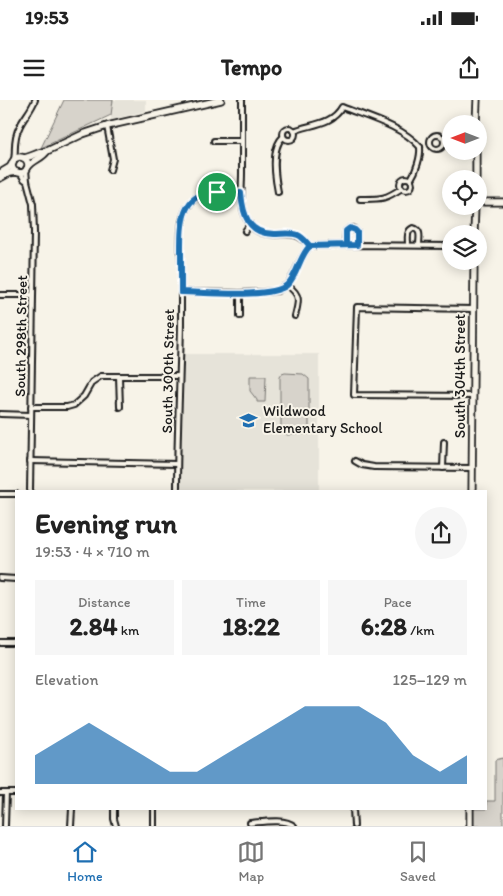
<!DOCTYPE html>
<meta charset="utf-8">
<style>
body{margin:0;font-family:Itim,sans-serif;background:#f6f6f6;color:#222;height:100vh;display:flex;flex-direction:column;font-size:19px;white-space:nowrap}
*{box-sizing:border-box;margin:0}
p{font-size:16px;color:#767676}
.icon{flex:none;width:28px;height:28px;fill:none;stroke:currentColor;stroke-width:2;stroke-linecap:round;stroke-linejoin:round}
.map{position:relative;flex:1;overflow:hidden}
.panel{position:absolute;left:15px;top:390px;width:472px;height:320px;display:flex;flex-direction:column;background:#fff;border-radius:0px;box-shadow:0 2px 12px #0003}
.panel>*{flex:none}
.needle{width:32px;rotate:270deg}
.tools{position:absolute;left:442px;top:15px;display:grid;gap:10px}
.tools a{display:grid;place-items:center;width:45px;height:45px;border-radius:50%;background:#fff;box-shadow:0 2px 12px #0003;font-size:25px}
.pin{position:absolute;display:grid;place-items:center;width:42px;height:42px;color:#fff;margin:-21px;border:2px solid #fff;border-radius:50%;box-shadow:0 1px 5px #0007}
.round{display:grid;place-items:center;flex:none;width:52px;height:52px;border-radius:26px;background:#f6f6f6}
.head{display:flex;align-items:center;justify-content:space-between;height:85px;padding:0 20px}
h1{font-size:28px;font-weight:700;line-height:38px}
.stats{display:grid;grid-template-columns:repeat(3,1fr);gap:8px;height:85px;padding:5px 20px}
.stats div{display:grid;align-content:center;border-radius:0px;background:#f6f6f6;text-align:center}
.stats b{font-size:25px;font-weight:700}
.stats small{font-size:14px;font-weight:400}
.stats p{font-size:14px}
.chart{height:140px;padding:10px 20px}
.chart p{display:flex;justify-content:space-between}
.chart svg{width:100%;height:90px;margin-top:5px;fill:#1f6fb2;opacity:.7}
.status{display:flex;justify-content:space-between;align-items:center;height:35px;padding:0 25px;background:#fff;direction:ltr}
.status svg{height:14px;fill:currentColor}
header{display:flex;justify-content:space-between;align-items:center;height:65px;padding:0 20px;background:#fff;font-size:22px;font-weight:700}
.dock{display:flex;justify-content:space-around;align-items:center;height:70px;border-top:1px solid #e0e0e0;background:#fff;font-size:14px;color:#767676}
.dock a{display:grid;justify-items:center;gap:2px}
.dock .selected{color:#1f6fb2}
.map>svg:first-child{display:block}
</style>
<div class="status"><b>19:53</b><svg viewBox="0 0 49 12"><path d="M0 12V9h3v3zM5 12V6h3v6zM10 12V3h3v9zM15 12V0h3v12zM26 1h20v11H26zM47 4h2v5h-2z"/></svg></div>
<header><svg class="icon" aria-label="menu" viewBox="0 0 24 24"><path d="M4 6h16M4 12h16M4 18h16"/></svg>Tempo<svg class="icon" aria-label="share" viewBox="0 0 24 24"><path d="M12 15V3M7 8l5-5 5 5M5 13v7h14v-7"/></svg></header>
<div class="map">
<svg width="503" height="726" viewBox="0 0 503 726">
<rect width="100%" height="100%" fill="#f7f3e8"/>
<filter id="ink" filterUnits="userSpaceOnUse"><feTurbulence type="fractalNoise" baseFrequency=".02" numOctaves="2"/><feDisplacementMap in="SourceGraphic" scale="10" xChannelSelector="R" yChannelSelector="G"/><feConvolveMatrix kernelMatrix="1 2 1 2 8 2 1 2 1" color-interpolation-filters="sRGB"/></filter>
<g filter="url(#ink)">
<g fill="#e6e3d9">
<polygon points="111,0 146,0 146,11 111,20"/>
<polygon points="180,254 319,254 319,391 177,391"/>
</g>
<g fill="#d7d3cb" stroke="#7a7874">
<polygon points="64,0 113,0 111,15 41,48"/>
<polygon points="285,273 303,274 309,279 309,334 287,335 281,331 281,319 280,313 280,277 282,274"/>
<polygon points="250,276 266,276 265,302 257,302 257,300 250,291"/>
<polygon points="503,658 503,726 473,726 473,709 486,709 486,701 495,701 495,660"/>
</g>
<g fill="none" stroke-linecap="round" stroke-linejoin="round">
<defs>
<g id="street">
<path d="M242 0C242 24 242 49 242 73 242 86 240 100 244 112 246 120 252 129 260 132 281 140 292 125 310 146L351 145 451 146"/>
<polyline points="107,26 113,59 110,70"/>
<circle cx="289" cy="34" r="6"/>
<path d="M294 31C311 24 332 25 342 7 367 17 402 26 420 47"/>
<circle cx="437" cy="42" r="7"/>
<polyline points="214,41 242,41"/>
<path d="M14 60C16 49 13 39 19 28 23 18 31 11 35 0"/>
<polyline points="26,69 27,81 33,104 34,132 30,391"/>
<polyline points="20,72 24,79 27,81"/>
<circle cx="406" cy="84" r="6"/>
<path d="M411 79C416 71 421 57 420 47"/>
<path d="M278 92C275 77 271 48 283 37"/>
<path d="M360 99C381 99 384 100 402 88"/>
<polyline points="245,131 250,124"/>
<polyline points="345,145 346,131 350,128 353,128 357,132 357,145"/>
<path d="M408 145C408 139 406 131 413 128 422 130 419 138 419 145"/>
<polyline points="181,192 240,193 263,192 277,191 287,185"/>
<polyline points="240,193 240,216"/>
<polyline points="0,195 33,195"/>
<polyline points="473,209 357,207 354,295 473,296"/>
<path d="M295 216C299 201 301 195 287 185 297 174 299 157 310 146"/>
<polyline points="119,276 120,307"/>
<polyline points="31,307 67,307 74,305 84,296 92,282 101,276 179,276"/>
<polyline points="0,314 31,315"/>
<polyline points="30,361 177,364"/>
<polyline points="355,361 362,365 374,367 472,368"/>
<polyline points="443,368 444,342"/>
<path d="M177 391C177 336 180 280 181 224 181 206 181 187 181 168 181 151 178 122 187 108 199 87 221 92 241 93"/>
<polyline points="0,394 16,394"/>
<polyline points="0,478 16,479"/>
<polyline points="0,543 16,543"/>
<polyline points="0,693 16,693"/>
<polyline points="114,709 114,719 116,726"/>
<polyline points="154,709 154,726"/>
<polyline points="353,709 354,726"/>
<path d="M250 723C263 722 285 718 294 726"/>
<polyline points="5,726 6,693"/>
<polyline points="71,726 72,709"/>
</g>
<g id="secondary">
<polyline points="476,24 477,0"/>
<circle cx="20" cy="65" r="8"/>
<path d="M24 58C32 57 40 51 47 51L83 34 107 26 221 0"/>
<path d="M28 67C33 60 43 58 47 51"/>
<polyline points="0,73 10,67 13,63"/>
<polyline points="0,78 9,73 17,72"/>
<polyline points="476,79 476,51"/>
<polyline points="479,102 503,102"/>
<polyline points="474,134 475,106"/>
<polyline points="472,391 474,161"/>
<polyline points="470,709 470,726"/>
</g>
</defs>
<use href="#street" stroke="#1c1c1c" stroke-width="8"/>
<use href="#secondary" stroke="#1c1c1c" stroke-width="9"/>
<use href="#street" stroke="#f7f3e8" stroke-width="4"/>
<use href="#secondary" stroke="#f7f3e8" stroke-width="5.5"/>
</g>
</g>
<g fill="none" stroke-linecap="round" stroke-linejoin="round" filter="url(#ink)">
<defs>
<path id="route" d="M217 92C180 92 181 125 181 153 181 166 181 179 181 192 202 192 272 199 287 185 298 175 299 156 310 146L346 145V131L350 128 355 130 357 132V145L310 146C306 142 303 137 298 135 291 132 282 134 274 134 248 134 243 115 241 93L217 92"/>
</defs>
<use href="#route" stroke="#fff" stroke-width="10"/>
<use href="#route" stroke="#1f6fb2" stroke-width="6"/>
</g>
<defs>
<symbol id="school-bare" viewBox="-9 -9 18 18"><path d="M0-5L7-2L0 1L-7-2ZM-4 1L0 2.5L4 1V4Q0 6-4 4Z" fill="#1f6fb2" stroke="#f7f3e8" stroke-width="2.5" paint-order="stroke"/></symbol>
</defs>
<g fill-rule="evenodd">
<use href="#school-bare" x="236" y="308" width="25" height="25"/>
</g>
<g text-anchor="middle" stroke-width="4" stroke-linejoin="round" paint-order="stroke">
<g font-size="15" fill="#1c1c1c" stroke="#f7f3e8">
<text transform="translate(21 236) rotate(-89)" y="5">South 298th Street</text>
<text transform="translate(168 271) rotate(-89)" y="5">South 300th Street</text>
<text transform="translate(460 276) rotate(-90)" y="5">South 304th Street</text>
</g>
<g font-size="15" fill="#1c1c1c" stroke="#f7f3e8" text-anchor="start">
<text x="263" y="316">Wildwood<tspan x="263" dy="17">Elementary School</tspan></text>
</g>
</g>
</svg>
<div class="tools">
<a><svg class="needle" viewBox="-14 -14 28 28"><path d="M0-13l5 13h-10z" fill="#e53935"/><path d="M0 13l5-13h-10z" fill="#767676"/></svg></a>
<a><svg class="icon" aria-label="locate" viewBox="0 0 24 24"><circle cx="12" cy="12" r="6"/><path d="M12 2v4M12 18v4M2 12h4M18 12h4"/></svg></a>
<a><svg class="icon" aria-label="layers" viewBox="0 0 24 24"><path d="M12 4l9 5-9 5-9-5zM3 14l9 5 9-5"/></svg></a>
</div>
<div class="pin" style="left:217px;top:92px;background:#1e9e55"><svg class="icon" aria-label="arrive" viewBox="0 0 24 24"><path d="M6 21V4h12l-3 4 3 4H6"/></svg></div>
<section class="panel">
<div class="head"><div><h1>Evening run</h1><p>19:53 · 4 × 710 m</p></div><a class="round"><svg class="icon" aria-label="share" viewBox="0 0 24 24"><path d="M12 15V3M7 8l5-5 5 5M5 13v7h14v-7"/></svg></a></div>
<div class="stats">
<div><p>Distance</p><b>2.84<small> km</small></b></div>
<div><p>Time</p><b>18:22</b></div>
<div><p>Pace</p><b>6:28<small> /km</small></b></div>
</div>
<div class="chart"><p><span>Elevation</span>125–129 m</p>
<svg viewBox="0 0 160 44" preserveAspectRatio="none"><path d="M0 44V30L10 22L20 14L30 22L40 30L50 38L60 38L70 30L80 22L90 14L100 6L110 6L120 6L130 14L140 30L150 38L160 30V44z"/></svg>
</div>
</section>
</div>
<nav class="dock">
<a class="selected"><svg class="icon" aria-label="home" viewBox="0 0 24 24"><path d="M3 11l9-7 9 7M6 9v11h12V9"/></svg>Home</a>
<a><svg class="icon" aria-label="map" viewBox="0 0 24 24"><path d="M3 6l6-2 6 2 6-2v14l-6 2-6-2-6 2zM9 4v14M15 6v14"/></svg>Map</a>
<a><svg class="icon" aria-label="saved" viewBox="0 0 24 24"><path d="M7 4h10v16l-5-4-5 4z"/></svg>Saved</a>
</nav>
